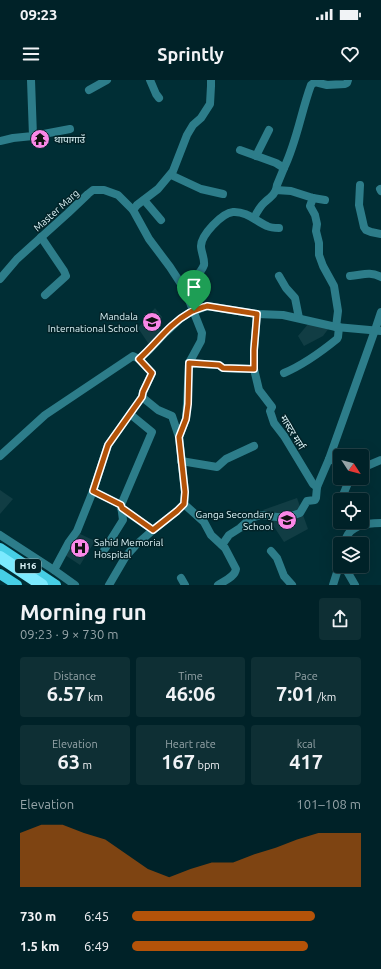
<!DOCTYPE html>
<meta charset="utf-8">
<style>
body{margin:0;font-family:Ubuntu,"Noto Sans Devanagari",sans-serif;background:#0e2f34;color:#f1f3f6;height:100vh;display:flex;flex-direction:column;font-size:15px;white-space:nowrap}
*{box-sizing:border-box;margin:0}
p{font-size:13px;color:#95a4a8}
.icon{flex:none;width:22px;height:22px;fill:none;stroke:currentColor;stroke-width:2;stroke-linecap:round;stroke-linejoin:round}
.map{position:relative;height:505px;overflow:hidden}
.side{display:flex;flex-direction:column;background:#002228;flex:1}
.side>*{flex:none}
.needle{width:26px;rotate:126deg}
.fabs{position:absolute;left:333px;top:369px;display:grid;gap:8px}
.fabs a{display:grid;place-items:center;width:36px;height:36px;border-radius:4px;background:#002228;box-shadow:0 4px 16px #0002,0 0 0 1px #223f45;font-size:20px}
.pin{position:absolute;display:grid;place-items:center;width:34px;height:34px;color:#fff;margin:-41px -17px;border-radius:50% 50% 50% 0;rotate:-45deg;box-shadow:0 0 4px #0007}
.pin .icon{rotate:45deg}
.round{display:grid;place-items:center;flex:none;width:42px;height:42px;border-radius:4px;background:#0e2f34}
.headline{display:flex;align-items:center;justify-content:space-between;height:68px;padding:0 20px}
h1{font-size:22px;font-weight:700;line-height:30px}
.figures{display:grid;grid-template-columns:repeat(3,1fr);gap:6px;height:68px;padding:4px 20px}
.figures div{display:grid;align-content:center;border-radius:4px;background:#0e2f34;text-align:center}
.figures b{font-size:20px;font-weight:700}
.figures small{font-size:11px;font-weight:400}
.figures p{font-size:11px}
.chart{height:112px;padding:8px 20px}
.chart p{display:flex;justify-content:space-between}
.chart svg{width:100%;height:72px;margin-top:4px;fill:#b45309;opacity:.7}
ul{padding:0 20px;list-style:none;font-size:13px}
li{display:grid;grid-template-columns:64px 48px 1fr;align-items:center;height:30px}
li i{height:10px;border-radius:5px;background:#b45309}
.status{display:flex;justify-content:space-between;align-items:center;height:28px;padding:0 20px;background:#002228;direction:ltr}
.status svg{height:11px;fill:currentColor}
header{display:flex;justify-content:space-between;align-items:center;height:52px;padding:0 20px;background:#002228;font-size:18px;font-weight:700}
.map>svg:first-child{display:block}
</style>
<div class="status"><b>09:23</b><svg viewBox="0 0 49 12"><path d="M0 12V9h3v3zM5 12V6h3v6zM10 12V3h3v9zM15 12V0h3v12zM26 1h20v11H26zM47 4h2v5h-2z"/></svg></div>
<header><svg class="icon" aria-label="menu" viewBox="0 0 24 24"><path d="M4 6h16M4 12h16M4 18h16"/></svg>Sprintly<svg class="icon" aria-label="heart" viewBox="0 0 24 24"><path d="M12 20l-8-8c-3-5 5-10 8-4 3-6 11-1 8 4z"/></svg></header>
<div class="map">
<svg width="381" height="505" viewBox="0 0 381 505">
<rect width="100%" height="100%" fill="#002e35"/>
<g fill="#113d44">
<polygon points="155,228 162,237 158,247 162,253 150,266 138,248"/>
<polygon points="309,243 329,248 323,256 304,266 298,256"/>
<polygon points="0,410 13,419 0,434"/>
<polygon points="297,418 308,449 284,462 263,430"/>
<polygon points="78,453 95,461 80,485 65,475"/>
</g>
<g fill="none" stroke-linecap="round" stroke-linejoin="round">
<g stroke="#2d7d8a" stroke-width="8">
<polyline points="150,0 156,14 159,18"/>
<polyline points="89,10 107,0"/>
<polyline points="33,56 70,49"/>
<polyline points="0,61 13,58 33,56 31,0"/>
<polyline points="240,70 276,83 284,88 277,105 276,110"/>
<polyline points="256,76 269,50"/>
<path d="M284 88C297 61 301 32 311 5L315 2 327 5 345 4 347 3 348 0"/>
<polyline points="171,95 201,109 223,114"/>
<polyline points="360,105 359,125 364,147 366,150 371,152 381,154"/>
<polyline points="380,109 381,111"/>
<polyline points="313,118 310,126 315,135 317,144 316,151 319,163 319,175 323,186 334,206 338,231 336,247"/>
<polyline points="144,120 161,140"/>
<polyline points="133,130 137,125 158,109 173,91 187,55 193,45 201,38 210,24 211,6 211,0"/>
<path d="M254 138C257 132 260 126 265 122 271 116 272 118 276 110L291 111 313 118 325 120"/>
<polyline points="41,157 64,191 66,196 45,215"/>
<polyline points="279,196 286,208 295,218 299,238"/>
<path d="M350 196C363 195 369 191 381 197"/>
<polyline points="0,199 17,179 68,133 88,114 93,110 104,110 118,115 133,130 149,159 170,187 185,210 202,253 201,261 189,283 187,324 186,339 179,357 185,412 184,424 177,431 153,450 136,465 126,476 109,505"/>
<path d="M183 207C190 203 201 193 204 185 205 179 201 172 201 166 201 155 222 133 233 132 246 131 256 141 267 146 271 148 275 148 279 148"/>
<polyline points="257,234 254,270 254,289 259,310 272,327 270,331 274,343 284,356 313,404 317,407"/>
<polyline points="189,283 219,285 223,288 254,289"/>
<path d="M284 293C303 285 321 272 337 259L338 257 339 247"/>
<polyline points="142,317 158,330 172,336 179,357"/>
<polyline points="0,376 45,335 133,276 139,279 149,270 165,253 180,239 189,233 207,226 257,234 283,235 336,247 381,251"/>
<polyline points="329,379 340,383"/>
<polyline points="181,381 217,387 226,379 254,366"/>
<polyline points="362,388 381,380"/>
<polyline points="93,411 121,425"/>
<polyline points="341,420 350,398"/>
<path d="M184 424 204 442 211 455 225 468 236 489C235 497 224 501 218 505"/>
<polyline points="121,428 153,450"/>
<polyline points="337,432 340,424"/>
<polyline points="0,455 54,490 75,505"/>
<path d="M344 464C344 463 346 458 346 458 351 445 369 443 381 443"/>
<polyline points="222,465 229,455 240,448 251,438 261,435 285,438 300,433 307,421 315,420 316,418 317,407 329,379 375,250 381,232"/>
<polyline points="271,471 277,478 284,496 292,505"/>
<polyline points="103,472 123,440 121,425 152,352 130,334"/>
<polyline points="344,486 355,505"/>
<polyline points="54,490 69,462 77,451 93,411 108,365 142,317 143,312 152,293 139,279"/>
<polyline points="181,498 185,505"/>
<polyline points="333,505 340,483"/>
</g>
<g stroke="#46cee5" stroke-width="10">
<polyline points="0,468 56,505"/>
<polyline points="0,494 17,505"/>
</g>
<polyline stroke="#7ceafe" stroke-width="12" points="0,477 42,505"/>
</g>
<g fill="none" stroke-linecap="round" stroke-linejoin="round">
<defs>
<path id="route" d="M207 226 257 234 254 270V289L223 288 219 285 189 283 188 324 186 339 179 357 185 412 184 424 177 431 153 450 122 428 121 425 93 411 108 365 142 317 143 312 152 293 139 279C156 264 169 244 189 233 194 230 201 228 207 226Z"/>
</defs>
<use href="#route" stroke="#fff" stroke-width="8"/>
<use href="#route" stroke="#b45309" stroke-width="5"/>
</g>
<defs>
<symbol id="temple-disc" viewBox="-11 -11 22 22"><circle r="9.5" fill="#fa87e7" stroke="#022328"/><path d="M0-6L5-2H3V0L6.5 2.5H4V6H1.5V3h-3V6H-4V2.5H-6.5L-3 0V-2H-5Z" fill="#111"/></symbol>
<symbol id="school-disc" viewBox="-11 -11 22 22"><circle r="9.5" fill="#fa87e7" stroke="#022328"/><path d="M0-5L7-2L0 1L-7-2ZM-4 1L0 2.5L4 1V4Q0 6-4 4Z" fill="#111"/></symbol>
<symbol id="hospital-disc" viewBox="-11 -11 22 22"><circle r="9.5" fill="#fa87e7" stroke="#022328"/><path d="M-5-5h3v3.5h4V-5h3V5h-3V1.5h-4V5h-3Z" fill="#111"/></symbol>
</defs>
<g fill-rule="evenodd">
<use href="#temple-disc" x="29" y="48" width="22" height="22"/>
<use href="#school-disc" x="141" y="231" width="22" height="22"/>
<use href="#school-disc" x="276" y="429" width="22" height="22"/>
<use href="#hospital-disc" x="69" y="457" width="22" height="22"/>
</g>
<g text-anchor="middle" stroke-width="3" stroke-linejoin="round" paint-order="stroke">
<rect fill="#022328" stroke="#9bb5ba" stroke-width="1" x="15" y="479" width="26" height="14" rx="3"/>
<g font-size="9" font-weight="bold" fill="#ddf4f8">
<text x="28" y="489">H16</text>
</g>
<g font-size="10" fill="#ddf4f8" stroke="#022328" text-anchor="start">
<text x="54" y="63">थापागाउँ</text>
<text x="138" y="240" text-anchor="end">Mandala<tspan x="138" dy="12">International School</tspan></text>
<text x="273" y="438" text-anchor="end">Ganga Secondary<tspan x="273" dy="12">School</tspan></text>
<text x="94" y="466">Sahid Memorial<tspan x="94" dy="12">Hospital</tspan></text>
</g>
<g font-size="10" fill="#ddf4f8" stroke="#022328">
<text transform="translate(56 130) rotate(-42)" y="4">Master Marg</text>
<text transform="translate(293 352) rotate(59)" y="4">मास्टर मार्ग</text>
</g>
</g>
</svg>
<div class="fabs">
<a><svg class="needle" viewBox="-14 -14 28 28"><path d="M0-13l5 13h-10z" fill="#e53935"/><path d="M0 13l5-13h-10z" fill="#95a4a8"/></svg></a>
<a><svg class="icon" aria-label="locate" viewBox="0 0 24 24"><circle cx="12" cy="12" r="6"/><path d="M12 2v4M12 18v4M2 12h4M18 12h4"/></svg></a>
<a><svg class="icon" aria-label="layers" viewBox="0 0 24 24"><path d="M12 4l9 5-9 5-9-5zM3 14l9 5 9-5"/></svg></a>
</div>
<div class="pin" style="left:194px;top:231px;background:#1e9e55"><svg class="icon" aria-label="arrive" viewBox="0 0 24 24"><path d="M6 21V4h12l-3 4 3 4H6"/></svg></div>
</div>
<section class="side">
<div class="headline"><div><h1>Morning run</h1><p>09:23 · 9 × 730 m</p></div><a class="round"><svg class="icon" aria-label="share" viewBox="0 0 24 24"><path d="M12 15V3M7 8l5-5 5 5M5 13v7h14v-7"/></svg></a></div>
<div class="figures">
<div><p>Distance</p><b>6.57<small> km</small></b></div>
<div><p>Time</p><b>46:06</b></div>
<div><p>Pace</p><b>7:01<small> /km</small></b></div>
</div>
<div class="figures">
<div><p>Elevation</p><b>63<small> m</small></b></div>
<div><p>Heart rate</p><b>167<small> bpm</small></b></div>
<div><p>kcal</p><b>417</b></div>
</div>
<div class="chart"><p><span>Elevation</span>101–108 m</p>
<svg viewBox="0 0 160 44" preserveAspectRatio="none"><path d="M0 44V11L10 6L20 6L30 11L40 15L50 24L60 33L70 38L80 33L90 29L100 29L110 24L120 20L130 15L140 11L150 11L160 11V44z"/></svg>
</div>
<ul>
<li><b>730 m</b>6:45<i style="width:80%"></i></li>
<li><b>1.5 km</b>6:49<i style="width:77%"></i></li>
</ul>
</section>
